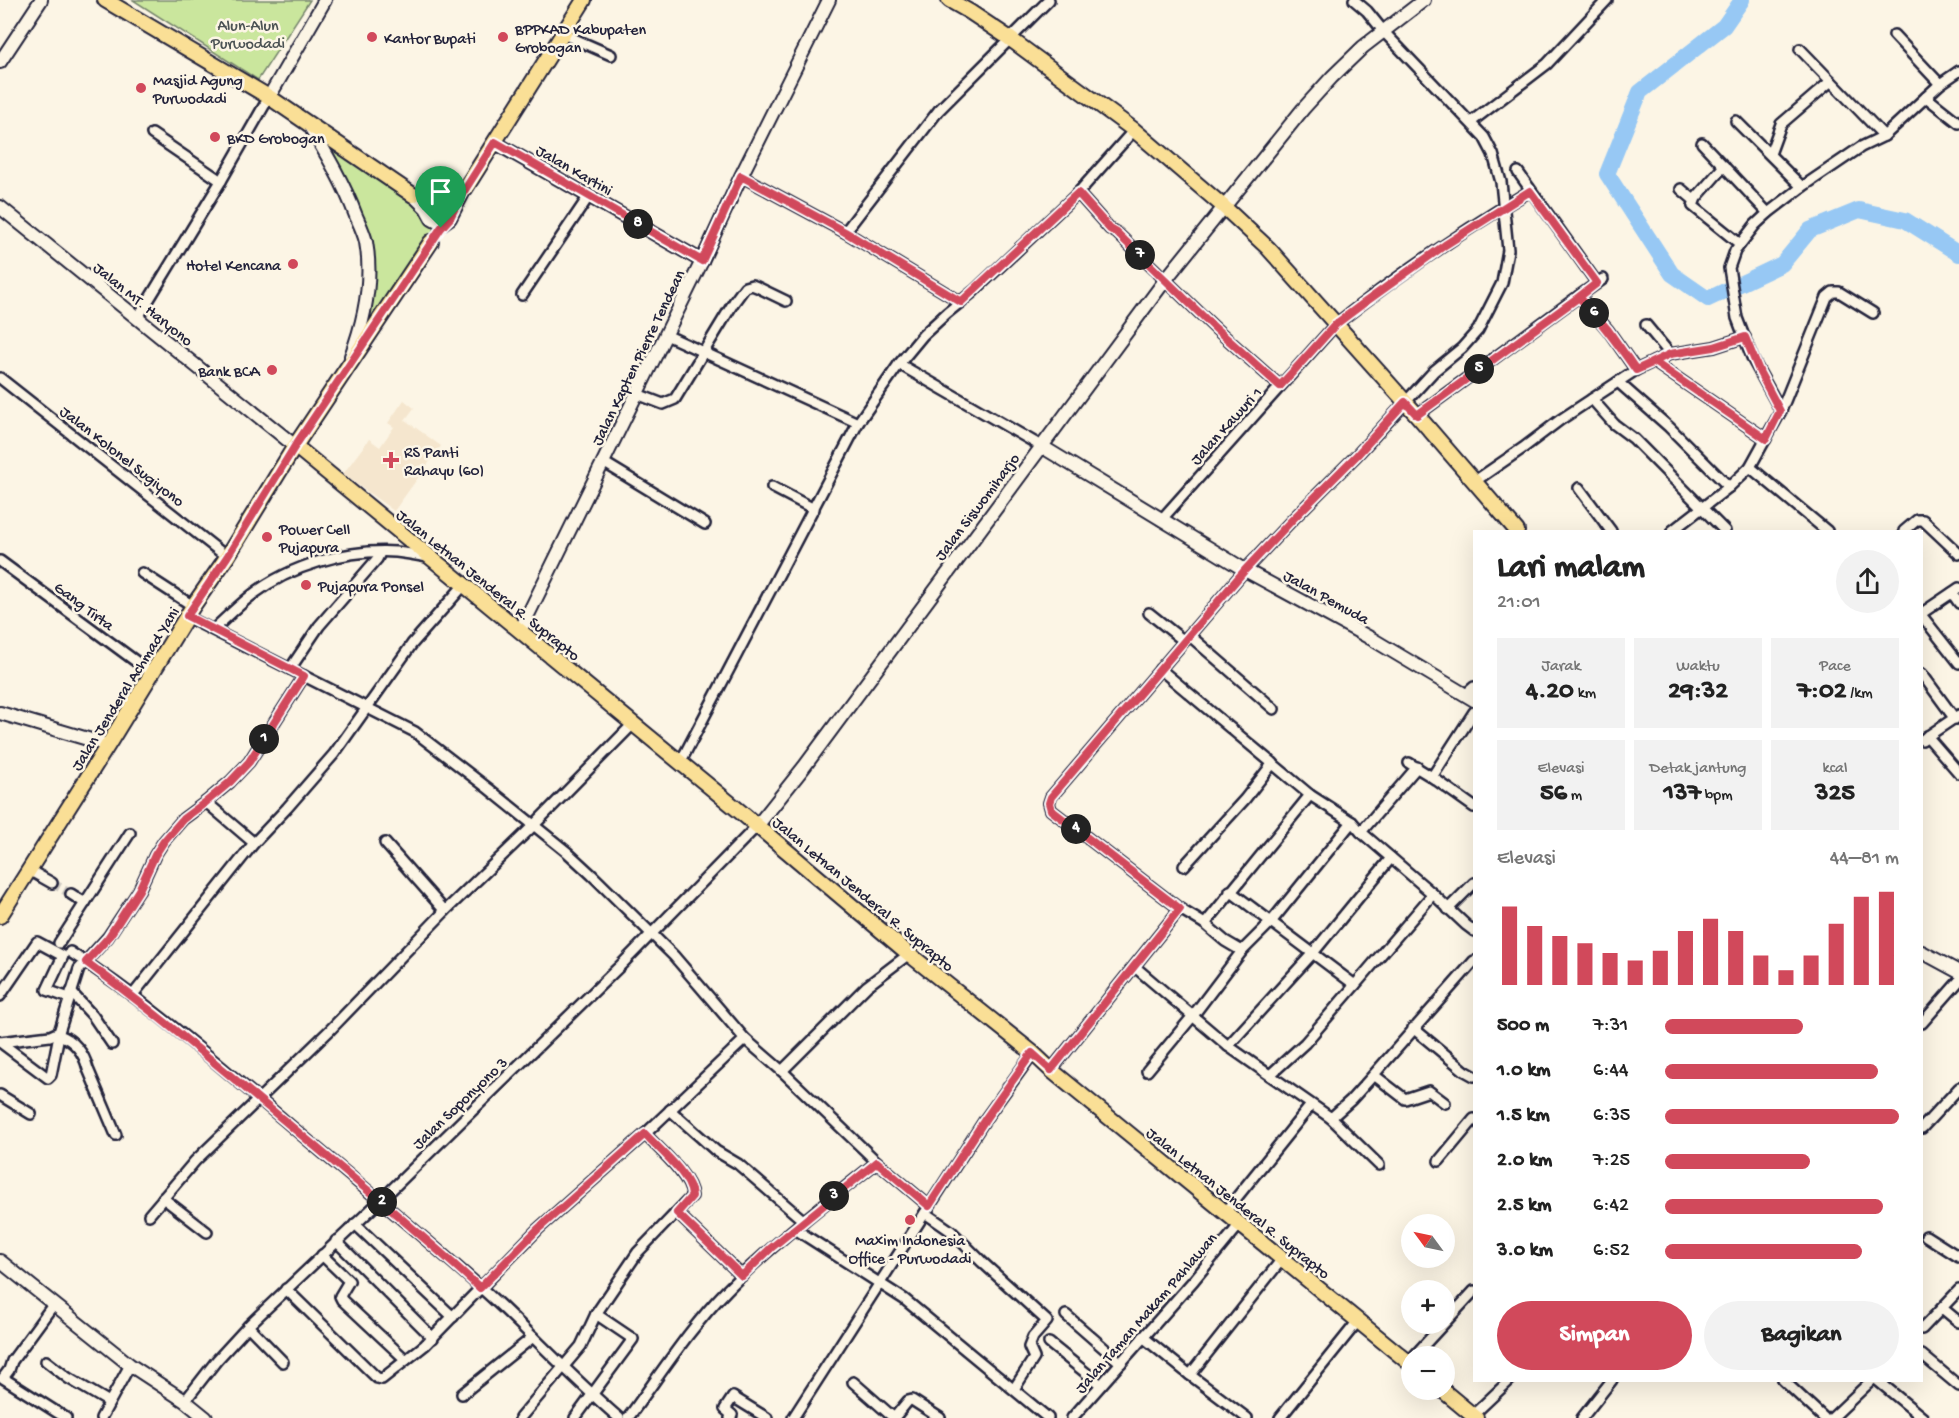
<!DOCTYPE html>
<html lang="id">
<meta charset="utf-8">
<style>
body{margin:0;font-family:"Gochi Hand",sans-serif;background:#f2f2f2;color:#222;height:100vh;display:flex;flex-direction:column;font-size:22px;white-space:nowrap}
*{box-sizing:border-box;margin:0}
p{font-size:20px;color:#767676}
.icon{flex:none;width:33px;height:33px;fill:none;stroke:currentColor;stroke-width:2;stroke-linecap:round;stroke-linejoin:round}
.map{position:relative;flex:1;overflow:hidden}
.drawer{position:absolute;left:1473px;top:530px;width:450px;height:852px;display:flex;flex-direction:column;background:#fff;border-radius:0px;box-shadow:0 6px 24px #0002}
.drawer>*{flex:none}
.needle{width:39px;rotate:303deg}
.buttons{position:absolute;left:1401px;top:1214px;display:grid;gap:12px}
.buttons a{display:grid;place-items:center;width:54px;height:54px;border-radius:50%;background:#fff;box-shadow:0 6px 24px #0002;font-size:30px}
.pin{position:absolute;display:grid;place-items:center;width:51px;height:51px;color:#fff;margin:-62px -26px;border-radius:50% 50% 50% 0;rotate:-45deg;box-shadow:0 0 6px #0007}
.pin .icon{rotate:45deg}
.km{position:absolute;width:30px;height:30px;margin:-15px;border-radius:50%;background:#222;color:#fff;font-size:16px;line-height:30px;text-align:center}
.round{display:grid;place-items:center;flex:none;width:63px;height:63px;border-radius:32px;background:#f2f2f2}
.head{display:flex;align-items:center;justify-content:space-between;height:102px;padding:0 24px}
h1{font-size:33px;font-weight:700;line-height:45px}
.stats{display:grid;grid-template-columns:repeat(3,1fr);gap:9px;height:102px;padding:6px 24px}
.stats div{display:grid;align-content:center;border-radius:0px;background:#f2f2f2;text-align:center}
.stats b{font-size:26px;font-weight:700}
.stats small{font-size:16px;font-weight:400}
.stats p{font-size:16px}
.chart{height:168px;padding:12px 24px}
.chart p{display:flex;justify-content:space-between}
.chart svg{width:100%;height:108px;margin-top:6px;stroke:#d1495b;stroke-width:6}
.primary-button{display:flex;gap:12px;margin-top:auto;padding:12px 24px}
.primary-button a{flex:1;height:69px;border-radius:36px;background:#d1495b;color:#fff;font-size:24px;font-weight:700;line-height:69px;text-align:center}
.primary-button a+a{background:#f2f2f2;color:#222}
ul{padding:0 24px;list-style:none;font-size:20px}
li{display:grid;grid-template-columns:96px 72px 1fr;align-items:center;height:45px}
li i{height:15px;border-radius:8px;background:#d1495b}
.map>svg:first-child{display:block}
</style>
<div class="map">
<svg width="1959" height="1418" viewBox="0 0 1959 1418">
<rect width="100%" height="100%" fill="#fcf5e5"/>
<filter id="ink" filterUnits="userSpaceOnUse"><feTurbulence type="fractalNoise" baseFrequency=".0167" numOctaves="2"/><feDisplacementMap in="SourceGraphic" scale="12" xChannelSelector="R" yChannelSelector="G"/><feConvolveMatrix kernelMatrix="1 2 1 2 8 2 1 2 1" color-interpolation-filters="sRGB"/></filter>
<g filter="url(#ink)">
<polygon fill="#f5e6ce" points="404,400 414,408 405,420 441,446 394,511 343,474 369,439 380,447 394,427 388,423"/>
<g fill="#cae69d" stroke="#76846c" stroke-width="1.5">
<polygon points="133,0 310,0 258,80"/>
<polygon points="308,123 413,195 434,226 431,242 360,336 366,240"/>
</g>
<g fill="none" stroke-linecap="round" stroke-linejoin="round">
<polyline stroke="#97c8f4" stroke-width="16" points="1742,0 1724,26 1640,92 1607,174 1672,274 1708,299 1782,264 1810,230 1859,210 1905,220 1959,254"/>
<polyline stroke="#d0cbc3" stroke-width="9" stroke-dasharray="9 4.5" stroke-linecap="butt" points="52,883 71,894"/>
<defs>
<g id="street">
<polyline points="563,34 611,55"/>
<polyline points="1894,35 1940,84"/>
<polyline points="1800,49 1884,136"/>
<polyline points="1926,97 1959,123"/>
<polyline points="1736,121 1802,187"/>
<polyline points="1471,122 1547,64 1607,0"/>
<polyline points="152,134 221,181"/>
<polyline points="1702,143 1768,213"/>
<polyline points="1770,154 1781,124 1831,81"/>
<polyline points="1724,166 1696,198 1693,206 1740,244"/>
<polyline points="1518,172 1597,283"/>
<polyline points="741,176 845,232 961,302"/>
<polyline points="1681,189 1694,200"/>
<polyline points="1078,193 1110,229 1117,233 1215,328 1280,386"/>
<polyline points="845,232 939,110 1049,0"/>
<polyline points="522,295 589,196"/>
<polyline points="1579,296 1603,279"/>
<polyline points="137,319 221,181 269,97"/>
<polyline points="1646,325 1670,354"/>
<polyline points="666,335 858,423"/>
<polyline points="1654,362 1766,439"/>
<polyline points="899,364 1041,446"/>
<polyline points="0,378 227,557"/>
<polyline points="1618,382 1669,427 1729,487"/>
<polyline points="637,394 663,404 675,399 734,302 745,287 752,285 757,287 786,301"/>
<polyline points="1592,399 1614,424 1634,439 1725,531"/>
<polyline points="1781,411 1753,360 1737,318 1729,268 1735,251 1755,225 1768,213 1802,187 1861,147 1884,136 1940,84 1959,71"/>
<polyline points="1417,415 1579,296 1608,330 1636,370"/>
<polyline points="603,462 705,524"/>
<polyline points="1750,467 1827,531"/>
<polyline points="1475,481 1523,448 1560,420 1636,370 1670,354 1714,347 1745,337"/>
<polyline points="772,487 814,509"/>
<polyline points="1579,488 1611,531"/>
<path d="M1161 520 1336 324C1397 276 1463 231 1530 191"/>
<polyline points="1672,531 1729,487 1750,467 1781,411 1827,297 1833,292 1839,292 1873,313"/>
<polyline points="1904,531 1917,520 1923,520 1959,554"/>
<polyline points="0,561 153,674"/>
<polyline points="142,573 193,606"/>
<polyline points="1952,593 1959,603"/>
<polyline points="1149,613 1184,641"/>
<polyline points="1922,613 1959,588"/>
<polyline points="1922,616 1959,663"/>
<polyline points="187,617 415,732 489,789 567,852 592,875 674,956 745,1039 782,1071 877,1162 929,1206"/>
<path d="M214 629C226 618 239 605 252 595 291 565 347 549 396 552 406 553 417 555 428 557"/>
<polyline points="1189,635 1274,709"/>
<polyline points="290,669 319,626 377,559 380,553"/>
<polyline points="1160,669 1310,795 1352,822 1361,832 1433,894 1466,925 1474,931"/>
<polyline points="1922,674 1955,719"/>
<polyline points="1466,694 1474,687"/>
<polyline points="1927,736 1959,773"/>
<polyline points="1922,740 1959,715"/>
<polyline points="680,763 858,423 899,364 923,335 947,313 974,291 1078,193 1134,130"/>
<polyline points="1409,763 1432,777 1474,712"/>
<polyline points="1432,777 1474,807"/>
<polyline points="206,802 254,843"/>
<polyline points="1361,832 1417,767"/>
<polyline points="385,843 445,911"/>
<polyline points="1184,866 1245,799 1273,763"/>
<polyline points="29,870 52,883"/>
<polyline points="1230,891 1355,985 1433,894"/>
<polyline points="71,894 85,903"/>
<polyline points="1180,909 1205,924"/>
<polyline points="1448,909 1474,883"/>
<polyline points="59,943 130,833"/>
<polyline points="1242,951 1225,941 1205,924 1310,795"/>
<path d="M70 952C147 1001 215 1062 284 1120 356 1182 431 1241 501 1306 540 1343 578 1383 619 1418"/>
<polyline points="1135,967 1228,1046 1331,1118 1351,1100 1369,1080 1474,961"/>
<polyline points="71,992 93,1016 112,1044"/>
<polyline points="0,996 37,942 63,956 47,990 69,998"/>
<polyline points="132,996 254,843 287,808 334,754 412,644 464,585"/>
<polyline points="1922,1023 1959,981"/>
<polyline points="1413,1028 1465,1071 1474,1076"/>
<path d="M59 1032V1035C74 1040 84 1053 88 1069L116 1135"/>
<polyline points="0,1042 50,1036 59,1032 79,969 108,937 139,890 155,855 164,841 183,819 206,802 230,782 249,762 304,676"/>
<polyline points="0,1042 48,1078 51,1075 59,1035"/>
<polyline points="1228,1046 1313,953 1391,858"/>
<polyline points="1051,1070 1180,909 1051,810 1049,803 1051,797 1245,570 1292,520 1357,455 1434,371 1462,348 1478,330 1502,283 1508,250 1501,182 1493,154 1484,137 1384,32 1367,11 1354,0"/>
<polyline points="782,1071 867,986 909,954"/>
<polyline points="1147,1071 1192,1017 1242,951 1271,922 1352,822"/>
<polyline points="1270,1075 1305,1043 1355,985"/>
<polyline points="1374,1075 1405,1099 1429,1091 1445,1103"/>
<polyline points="0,1095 31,1114"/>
<polyline points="670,1110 716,1151 738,1164 804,1221"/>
<polyline points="1331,1118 1379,1165"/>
<polyline points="1922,1128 1959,1088"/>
<polyline points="1439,1161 1474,1119"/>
<polyline points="163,1198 207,1232"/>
<polyline points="1225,1212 1311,1105"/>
<polyline points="677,1213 742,1276"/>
<polyline points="925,1213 951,1231 982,1262 1047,1321 1033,1337 1029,1347 1034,1358 1014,1389"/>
<polyline points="149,1215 195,1161 329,1031 445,911 534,825 633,724"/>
<polyline points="355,1224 453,1317"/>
<polyline points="795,1229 904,1299 1048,1418"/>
<polyline points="1926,1236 1959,1257"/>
<polyline points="336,1241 433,1338"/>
<polyline points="322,1255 349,1281 340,1296 342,1300 406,1360"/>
<polyline points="286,1289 377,1378 382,1379 425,1345 538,1229 645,1134 745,1039"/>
<polyline points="53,1305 12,1361 9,1370 3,1378 66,1418"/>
<polyline points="1942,1308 1959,1322"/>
<polyline points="1066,1315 1121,1363"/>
<polyline points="248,1326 283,1362"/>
<polyline points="1922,1329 1959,1290"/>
<polyline points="1143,1337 1190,1375 1247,1418"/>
<polyline points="1049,1343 1101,1385"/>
<polyline points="1922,1355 1959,1386"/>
<polyline points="1414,1356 1474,1291"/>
<polyline points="46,1361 68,1378 109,1402"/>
<polyline points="1190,1375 1282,1259"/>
<polyline points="1783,1380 1824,1418"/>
<polyline points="1877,1380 1923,1418"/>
<polyline points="853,1382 894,1418"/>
<polyline points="462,1394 533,1337"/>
<polyline points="185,1401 217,1360 251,1323 380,1201 621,965 757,826"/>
<polyline points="1473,1415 1510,1380"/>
<polyline points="101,1418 130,1365"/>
<path d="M520 1418 581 1346 596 1314 638 1252 692 1196C691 1176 659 1149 645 1134"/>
<polyline points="575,1418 633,1339 596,1314"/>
<path d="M628 1418C660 1375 689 1329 726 1291 772 1244 825 1204 877 1162"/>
<polyline points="730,1418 732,1415 725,1409 733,1397 767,1418"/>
<polyline points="793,1418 986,1118 1033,1053"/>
<polyline points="894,1418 908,1401 912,1400 940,1418"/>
<polyline points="1072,1418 1194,1280 1240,1224"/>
<polyline points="1280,1418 1358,1321"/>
<polyline points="1582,1418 1612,1380"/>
<polyline points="1832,1418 1872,1380"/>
</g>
<g id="secondary">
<polyline points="0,62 41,0"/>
<polyline points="269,97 325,0"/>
<path d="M309 125C327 155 344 184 356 216 360 225 364 233 366 242 373 281 365 319 351 356"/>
<polyline points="494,142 702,261"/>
<polyline points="413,195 426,208 432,219 441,224 450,218 465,189"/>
<polyline points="0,207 295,446"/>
<path d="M431 216C431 203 438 205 447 202 452 201 456 197 460 194"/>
<polyline points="1041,446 1245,570 1372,639 1474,700"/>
<polyline points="520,631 702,261 741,176 829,0"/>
<polyline points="0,713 108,745"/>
<polyline points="757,826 804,767 1166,279 1303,109 1332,77 1363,47 1424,0"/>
<polyline points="1922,952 1959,972"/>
<polyline points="0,1261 130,1365 185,1401 206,1418"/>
</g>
<g id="primary">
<polyline points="105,0 269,97 413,195"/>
<polyline points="949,0 970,12 1009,38 1134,130 1224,207 1268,248 1417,415 1517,531"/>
<polyline points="465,189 584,0"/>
<polyline points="295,446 743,814 909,954 1033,1053 1051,1070 1412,1365"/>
<polyline points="0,916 108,745 193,606 227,557 295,446 431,242"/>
<polyline points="1441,1389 1476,1418"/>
</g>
</defs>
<use href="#street" stroke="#22223b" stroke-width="14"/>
<use href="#secondary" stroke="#22223b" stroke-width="16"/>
<use href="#primary" stroke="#22223b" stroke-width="18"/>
<use href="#street" stroke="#fcf5e5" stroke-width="9"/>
<use href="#secondary" stroke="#fcf5e5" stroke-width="12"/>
<use href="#primary" stroke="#fadf96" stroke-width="14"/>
</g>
</g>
<g fill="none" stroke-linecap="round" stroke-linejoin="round" filter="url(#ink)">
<defs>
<path id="route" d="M441 228 295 446 227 557 187 616 304 676 249 762 230 782 206 802 183 819 164 841 155 855 139 890 108 938 86 962C155 1012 220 1067 286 1122 351 1177 418 1230 480 1288L538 1229 645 1134C659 1149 691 1175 692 1196L677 1213 742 1276 771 1248 877 1162 929 1206 986 1118 1032 1053 1051 1070 1180 909 1051 810 1049 803 1051 797 1245 570 1292 520 1357 455 1405 402 1417 415 1579 297 1608 330 1636 370 1654 362 1766 439 1780 411 1760 373 1745 337 1714 347 1670 354 1636 370C1618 344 1600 320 1579 297L1597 283 1530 191 1445 245 1364 303 1336 324 1280 386 1215 328 1117 233 1110 229 1078 193 961 302 845 232 741 176 702 261 495 142 459 199 450 218 441 228"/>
</defs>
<use href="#route" stroke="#fff" stroke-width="12"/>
<use href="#route" stroke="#d1495b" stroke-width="8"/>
</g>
<g fill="#d1495b" stroke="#fcf5e5" stroke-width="2">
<circle cx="372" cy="37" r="6"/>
<circle cx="503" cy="37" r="6"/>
<circle cx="141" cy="88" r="6"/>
<circle cx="215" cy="137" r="6"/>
<circle cx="293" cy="264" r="6"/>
<circle cx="272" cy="370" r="6"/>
<path d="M388 451h6v6h6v6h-6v6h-6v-6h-6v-6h6z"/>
<circle cx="267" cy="537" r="6"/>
<circle cx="306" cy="585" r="6"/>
<circle cx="910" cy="1220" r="6"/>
</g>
<g text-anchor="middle" stroke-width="5" stroke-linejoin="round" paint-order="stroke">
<g font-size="16" fill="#4c5354" stroke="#fcf5e5">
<text x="248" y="30">Alun-Alun<tspan x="248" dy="18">Purwodadi</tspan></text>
</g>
<g font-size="16" fill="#22223b" stroke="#fcf5e5" text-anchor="start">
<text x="515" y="34">BPPKAD Kabupaten<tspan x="515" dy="18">Grobogan</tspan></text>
<text x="384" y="43">Kantor Bupati</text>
<text x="153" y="85">Masjid Agung<tspan x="153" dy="18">Purwodadi</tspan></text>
<text x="227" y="143">BKD Grobogan</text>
<text x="281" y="270" text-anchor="end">Hotel Kencana</text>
<text x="260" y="376" text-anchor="end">Bank BCA</text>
<text x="404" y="457">RS Panti<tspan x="404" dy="18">Rahayu (60)</tspan></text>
<text x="279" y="534">Power Cell<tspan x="279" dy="18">Pujapura</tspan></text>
<text x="318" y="591">Pujapura Ponsel</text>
<text x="910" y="1245" text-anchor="middle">Maxim Indonesia<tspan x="910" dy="18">Office - Purwodadi</tspan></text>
</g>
<g font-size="16" fill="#22223b" stroke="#fcf5e5">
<text transform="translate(575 169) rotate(30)" y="6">Jalan Kartini</text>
<text transform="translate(144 303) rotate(39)" y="6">Jalan MT. Haryono</text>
<text transform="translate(637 357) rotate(-64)" y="6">Jalan Kapten Pierre Tendean</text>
<text transform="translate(1225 425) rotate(-48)" y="6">Jalan Kawuri 1</text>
<text transform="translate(123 455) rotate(38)" y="6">Jalan Kolonel Sugiyono</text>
<text transform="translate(976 506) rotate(-53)" y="6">Jalan Siswomiharjo</text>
<text transform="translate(489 584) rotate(39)" y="6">Jalan Letnan Jenderal R. Suprapto</text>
<text transform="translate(1327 596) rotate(29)" y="6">Jalan Pemuda</text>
<text transform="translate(85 605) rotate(37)" y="6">Gang Tirta</text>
<text transform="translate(124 688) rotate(-58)" y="6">Jalan Jenderal Achmad Yani</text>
<text transform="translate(864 893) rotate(40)" y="6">Jalan Letnan Jenderal R. Suprapto</text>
<text transform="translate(459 1102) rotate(-44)" y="6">Jalan Soponyono 3</text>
<text transform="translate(1239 1202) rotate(39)" y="6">Jalan Letnan Jenderal R. Suprapto</text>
<text transform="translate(1145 1312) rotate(-49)" y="6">Jalan Taman Makam Pahlawan</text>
</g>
</g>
</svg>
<div class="buttons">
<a><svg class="needle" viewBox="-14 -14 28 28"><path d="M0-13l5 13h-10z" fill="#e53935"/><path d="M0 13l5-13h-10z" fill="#767676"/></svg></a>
<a>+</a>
<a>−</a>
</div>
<div class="pin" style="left:441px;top:228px;background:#1e9e55"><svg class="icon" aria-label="arrive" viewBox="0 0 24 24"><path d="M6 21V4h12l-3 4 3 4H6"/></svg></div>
<b class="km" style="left:264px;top:739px">1</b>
<b class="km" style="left:382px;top:1202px">2</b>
<b class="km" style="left:834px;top:1196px">3</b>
<b class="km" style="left:1076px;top:829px">4</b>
<b class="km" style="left:1479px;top:369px">5</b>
<b class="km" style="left:1594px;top:313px">6</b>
<b class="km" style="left:1140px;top:255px">7</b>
<b class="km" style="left:638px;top:224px">8</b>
<section class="drawer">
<div class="head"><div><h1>Lari malam</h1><p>21:01</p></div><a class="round"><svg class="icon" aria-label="share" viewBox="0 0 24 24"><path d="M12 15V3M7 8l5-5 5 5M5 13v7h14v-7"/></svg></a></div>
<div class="stats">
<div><p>Jarak</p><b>4.20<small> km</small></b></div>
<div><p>Waktu</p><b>29:32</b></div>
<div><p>Pace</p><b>7:02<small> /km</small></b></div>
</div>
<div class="stats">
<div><p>Elevasi</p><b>56<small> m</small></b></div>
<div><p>Detak jantung</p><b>137<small> bpm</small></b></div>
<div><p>kcal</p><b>325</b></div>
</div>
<div class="chart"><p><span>Elevasi</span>44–81 m</p>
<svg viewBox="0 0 160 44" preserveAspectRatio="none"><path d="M5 44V12M15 44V20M25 44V24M35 44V27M45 44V31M55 44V34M65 44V30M75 44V22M85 44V17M95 44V22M105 44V32M115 44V38M125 44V32M135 44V19M145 44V8M155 44V6"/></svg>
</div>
<ul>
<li><b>500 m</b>7:31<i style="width:59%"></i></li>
<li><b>1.0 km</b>6:44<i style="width:91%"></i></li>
<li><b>1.5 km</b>6:35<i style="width:100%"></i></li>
<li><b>2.0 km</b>7:25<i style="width:62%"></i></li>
<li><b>2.5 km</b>6:42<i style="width:93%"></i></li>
<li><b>3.0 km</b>6:52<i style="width:84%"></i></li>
</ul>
<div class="primary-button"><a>Simpan</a><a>Bagikan</a></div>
</section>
</div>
